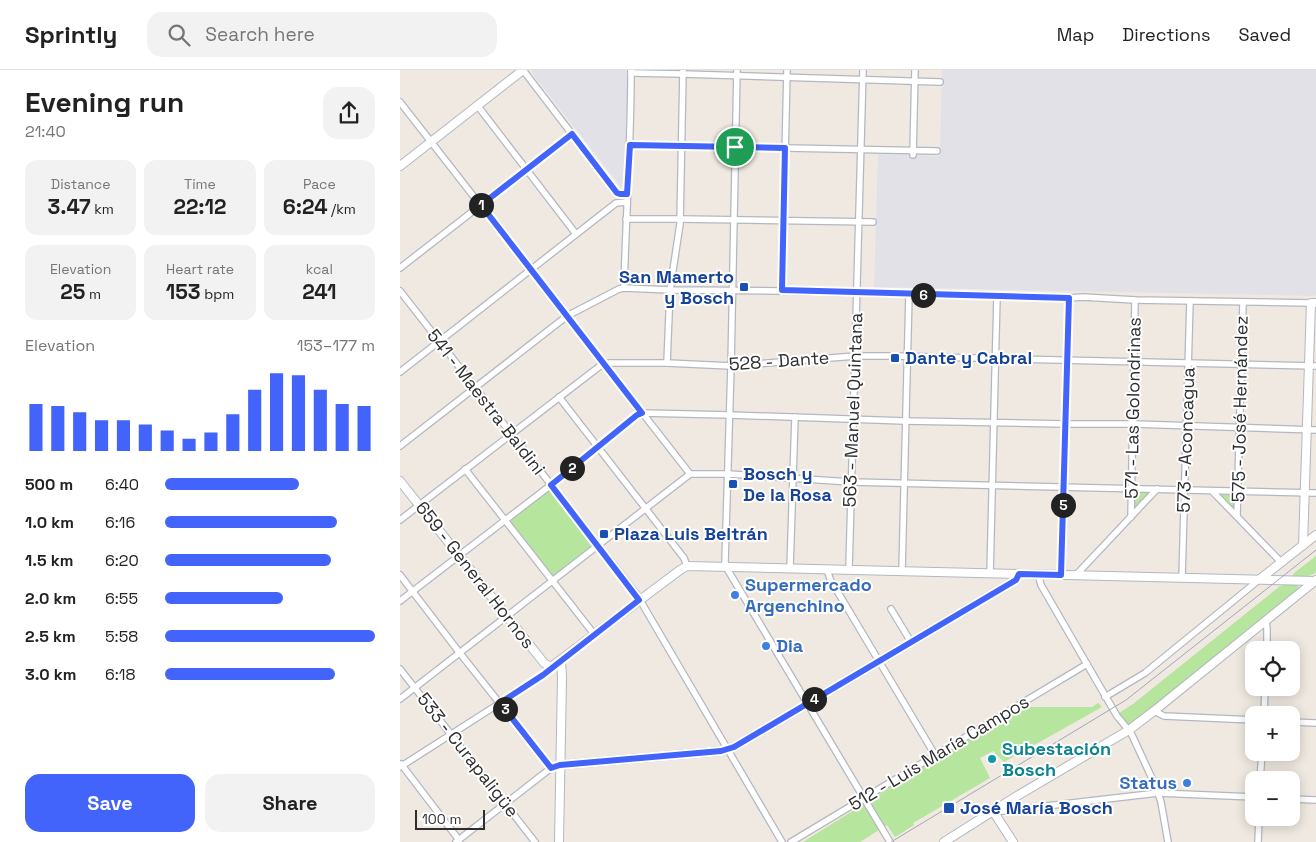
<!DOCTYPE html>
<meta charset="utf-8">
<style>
body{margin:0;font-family:"Space Grotesk",sans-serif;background:#f2f2f2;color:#222;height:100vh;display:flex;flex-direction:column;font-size:19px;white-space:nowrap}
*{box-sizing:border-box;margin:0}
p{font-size:16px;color:#767676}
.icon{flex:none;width:28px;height:28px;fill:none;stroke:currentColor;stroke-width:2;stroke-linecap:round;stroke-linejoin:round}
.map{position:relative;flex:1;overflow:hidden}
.details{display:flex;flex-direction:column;background:#fff;width:400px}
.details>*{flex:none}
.controls{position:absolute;left:845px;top:571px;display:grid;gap:10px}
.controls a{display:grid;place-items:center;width:55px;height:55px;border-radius:10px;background:#fff;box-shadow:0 2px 12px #0003;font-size:25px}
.scale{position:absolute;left:15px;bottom:12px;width:70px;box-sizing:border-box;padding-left:5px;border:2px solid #2e2e2e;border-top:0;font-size:14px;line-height:18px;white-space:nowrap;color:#2e2e2e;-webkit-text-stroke:4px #fff;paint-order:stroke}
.pin{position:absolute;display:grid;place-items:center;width:42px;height:42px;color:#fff;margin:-21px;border:2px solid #fff;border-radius:50%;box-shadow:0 1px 5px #0007}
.km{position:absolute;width:25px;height:25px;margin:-12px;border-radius:50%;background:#222;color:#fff;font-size:14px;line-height:25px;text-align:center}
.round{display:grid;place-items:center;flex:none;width:52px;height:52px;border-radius:15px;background:#f2f2f2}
.summary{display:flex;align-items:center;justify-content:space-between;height:85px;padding:0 25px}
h1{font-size:28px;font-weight:700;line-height:38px}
.stats{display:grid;grid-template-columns:repeat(3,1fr);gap:8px;height:85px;padding:5px 25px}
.stats div{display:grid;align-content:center;border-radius:12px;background:#f2f2f2;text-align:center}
.stats b{font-size:21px;font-weight:700}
.stats small{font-size:14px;font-weight:400}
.stats p{font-size:14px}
.chart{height:140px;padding:10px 25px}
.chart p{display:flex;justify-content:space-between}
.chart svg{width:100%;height:90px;margin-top:5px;stroke:#4264fb;stroke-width:6}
.button{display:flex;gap:10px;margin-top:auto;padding:10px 25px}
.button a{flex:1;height:58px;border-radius:15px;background:#4264fb;color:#fff;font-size:20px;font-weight:700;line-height:58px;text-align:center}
.button a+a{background:#f2f2f2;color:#222}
ul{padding:0 25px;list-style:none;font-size:16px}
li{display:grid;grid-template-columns:80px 60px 1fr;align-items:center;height:38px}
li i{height:12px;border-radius:6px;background:#4264fb}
header{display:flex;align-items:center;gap:30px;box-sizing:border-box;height:70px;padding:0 25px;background:#fff;border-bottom:1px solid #e0e0e0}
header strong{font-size:24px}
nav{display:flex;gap:28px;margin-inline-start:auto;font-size:18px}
.search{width:350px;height:45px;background:#f2f2f2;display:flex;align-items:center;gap:12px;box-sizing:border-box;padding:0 18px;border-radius:15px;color:#767676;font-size:19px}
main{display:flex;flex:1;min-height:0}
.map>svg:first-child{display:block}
</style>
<header>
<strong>Sprintly</strong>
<div class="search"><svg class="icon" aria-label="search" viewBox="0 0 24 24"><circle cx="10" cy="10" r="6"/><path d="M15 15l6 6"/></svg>Search here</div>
<nav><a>Map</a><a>Directions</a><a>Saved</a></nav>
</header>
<main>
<section class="details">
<div class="summary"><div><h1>Evening run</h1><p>21:40</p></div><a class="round"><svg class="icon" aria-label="share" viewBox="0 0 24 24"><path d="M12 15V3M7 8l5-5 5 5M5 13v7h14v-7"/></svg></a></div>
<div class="stats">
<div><p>Distance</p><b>3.47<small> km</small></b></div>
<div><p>Time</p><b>22:12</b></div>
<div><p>Pace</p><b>6:24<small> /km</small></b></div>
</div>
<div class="stats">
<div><p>Elevation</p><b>25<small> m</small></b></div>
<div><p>Heart rate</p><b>153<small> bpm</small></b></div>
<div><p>kcal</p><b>241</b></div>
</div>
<div class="chart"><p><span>Elevation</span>153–177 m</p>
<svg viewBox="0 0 160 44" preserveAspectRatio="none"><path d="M5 44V21M15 44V22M25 44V25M35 44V29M45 44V29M55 44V31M65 44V34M75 44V38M85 44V35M95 44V26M105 44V14M115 44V6M125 44V7M135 44V14M145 44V21M155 44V22"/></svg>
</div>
<ul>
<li><b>500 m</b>6:40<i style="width:64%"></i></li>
<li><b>1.0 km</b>6:16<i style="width:82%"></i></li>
<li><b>1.5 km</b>6:20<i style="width:79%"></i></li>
<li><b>2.0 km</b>6:55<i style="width:56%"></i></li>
<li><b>2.5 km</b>5:58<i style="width:100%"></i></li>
<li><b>3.0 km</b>6:18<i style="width:81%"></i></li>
</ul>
<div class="button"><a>Save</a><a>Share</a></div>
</section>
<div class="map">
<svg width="916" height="772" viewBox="0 0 916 772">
<rect width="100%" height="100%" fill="#efe9e1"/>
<g fill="#e3e1e8">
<polygon points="133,0 228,0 224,116 221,117 132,3"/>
<polygon points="542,0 916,0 916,225 915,226 474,217 478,84 540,86"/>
</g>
<g fill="#b6e59e">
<polygon points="151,417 195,473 153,506 109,450"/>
<polygon points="734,420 753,420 733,441"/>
<polygon points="819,423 836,423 836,440"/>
<polygon points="916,486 916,503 905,507 892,507 894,503"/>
<polygon points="884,515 897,515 899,517 899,520 747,643 729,656 727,655 719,646 719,643 733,634 880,516"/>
<polygon points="625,633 628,637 692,637 698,633 702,637 604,692 593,681 580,688 590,708 513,753 514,755 495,767 487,755 460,772 403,772"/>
</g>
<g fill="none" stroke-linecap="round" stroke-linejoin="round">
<defs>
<g id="street">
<polyline points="123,0 217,123 220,124 227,124"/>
<polyline points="337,0 331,296 325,492 326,497 490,772"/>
<polyline points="231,3 283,4 540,12"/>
<polyline points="0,32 290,404"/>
<polyline points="77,35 176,164"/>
<polyline points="230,75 537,81"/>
<polyline points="513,85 515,0"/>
<polyline points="226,149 280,149 473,152"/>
<polyline points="0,198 172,64"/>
<path d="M224 218C226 146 231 73 231 0"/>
<polyline points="0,221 237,525 382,772"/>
<polyline points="382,221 387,0"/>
<polyline points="267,293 270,220 280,154 283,1"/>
<polyline points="0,302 216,133 227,132"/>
<polyline points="159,327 284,488 287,496"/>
<polyline points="0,376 167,246 219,219 224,218 270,220 382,221 669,228 683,227 735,230 911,233"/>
<polyline points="65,399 194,564"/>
<polyline points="812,421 881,492"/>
<polyline points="837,446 843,233"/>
<polyline points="731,447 735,230"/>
<polyline points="0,450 200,296 204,294 210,293 267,293 331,296 455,286 493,286 916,296"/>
<polyline points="390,498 395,347"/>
<polyline points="427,499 430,509 535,685"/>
<polyline points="449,499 463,0"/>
<polyline points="502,501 509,224"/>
<polyline points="590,504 597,226"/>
<polyline points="638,504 641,515 717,646 731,663 756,717 761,732 768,772"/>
<polyline points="0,505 59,582 151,698"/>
<polyline points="661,505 669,228"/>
<polyline points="676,505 757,419"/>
<polyline points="782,508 790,231"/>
<polyline points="0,531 151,415 237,345 242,343 330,345 505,351 665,354 734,354 916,360"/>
<polyline points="491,539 511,572"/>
<polyline points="866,551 867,559 867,580"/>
<polyline points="0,599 135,772"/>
<polyline points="705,627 745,603 860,509"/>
<polyline points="0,629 290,404 328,404 451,412 916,423"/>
<polyline points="754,641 764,646 854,650"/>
<polyline points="864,645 865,618"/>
<polyline points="891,652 916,653"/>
<polyline points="1,694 59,770"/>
<polyline points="0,697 100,633 143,605 151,597"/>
<polyline points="860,710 862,682"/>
<polyline points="891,729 916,730"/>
<polyline points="593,741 604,741 758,723 854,727"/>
<polyline points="56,772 151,698 160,695"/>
<polyline points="391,772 687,594"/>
<polyline points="858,772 859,748"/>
</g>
<g id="secondary">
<polyline points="0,96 123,0"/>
<polyline points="0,411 144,593 151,597 280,500 287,496 916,511"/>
<polyline points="903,475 911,233 916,233"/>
<polyline points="860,509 916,465"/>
<polyline points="160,695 321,681 334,677 616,510 619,504"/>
<polyline points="593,741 613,772"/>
<polyline points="159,772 162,607 161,591"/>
<polyline points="544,772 617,726 729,660 754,641 916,510"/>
</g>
</defs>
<use href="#street" stroke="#b4b7c1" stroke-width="8"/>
<use href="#secondary" stroke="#b4b7c1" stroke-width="10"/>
<use href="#street" stroke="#fff" stroke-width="5.5"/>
<use href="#secondary" stroke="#fff" stroke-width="8"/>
<polyline stroke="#a3a6b8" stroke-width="1" points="491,772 726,630 916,480"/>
</g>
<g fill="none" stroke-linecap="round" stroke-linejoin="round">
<defs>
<polygon id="route" points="172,64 217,123 220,124 227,124 230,75 385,78 382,220 669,228 661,505 619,504 616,510 334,677 321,681 160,695 151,698 100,633 143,605 239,530 151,415 237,345 242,343 81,135"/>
</defs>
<use href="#route" stroke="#fff" stroke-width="10"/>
<use href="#route" stroke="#4264fb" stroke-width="6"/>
</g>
<g fill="#1a4fb4" stroke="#fff" stroke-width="2">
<rect x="339" y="212" width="10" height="10" rx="2.5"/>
<rect x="490" y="283" width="10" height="10" rx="2.5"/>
<rect x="328" y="409" width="10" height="10" rx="2.5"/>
<rect x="199" y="459" width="10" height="10" rx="2.5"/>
<rect x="543" y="732" width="12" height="12" rx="2.5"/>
</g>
<g fill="#3f7fe0" stroke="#fff" stroke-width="2">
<circle cx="335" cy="525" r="5"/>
<circle cx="366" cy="576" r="5"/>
<circle cx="787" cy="713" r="5"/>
</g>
<circle fill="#0f9aa8" stroke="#fff" stroke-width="2" cx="592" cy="689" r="5"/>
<g text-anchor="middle" stroke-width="4" stroke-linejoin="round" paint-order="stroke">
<g font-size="18" font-weight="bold" fill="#164399" stroke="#fff" text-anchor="start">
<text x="334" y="213" text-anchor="end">San Mamerto<tspan x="334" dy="21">y Bosch</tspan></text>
<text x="505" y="294">Dante y Cabral</text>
<text x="343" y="410">Bosch y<tspan x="343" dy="21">De la Rosa</tspan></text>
<text x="214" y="470">Plaza Luis Beltrán</text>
<text x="560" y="744">José María Bosch</text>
</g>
<g font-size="18" fill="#2e2e2e" stroke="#fff">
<text transform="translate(379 291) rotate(-4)" y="6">528 - Dante</text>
<text transform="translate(86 332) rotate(52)" y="6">541 - Maestra Baldini</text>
<text transform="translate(733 338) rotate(-89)" y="6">571 - Las Golondrinas</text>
<text transform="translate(840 339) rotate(-89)" y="6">575 - José Hernández</text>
<text transform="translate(453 340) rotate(-88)" y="6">563 - Manuel Quintana</text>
<text transform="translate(786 370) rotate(-88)" y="6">573 - Aconcagua</text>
<text transform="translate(75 505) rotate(52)" y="6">659 - General Hornos</text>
<text transform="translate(539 683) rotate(-31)" y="6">512 - Luis María Campos</text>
<text transform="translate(68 685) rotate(52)" y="6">533 - Curapaligüe</text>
</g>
<g font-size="18" font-weight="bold" fill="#366cbe" stroke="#fff" text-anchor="start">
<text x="345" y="521">Supermercado<tspan x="345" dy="21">Argenchino</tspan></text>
<text x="376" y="582">Dia</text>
<text x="777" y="719" text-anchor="end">Status</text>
</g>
<g font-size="18" font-weight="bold" fill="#0d838f" stroke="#fff" text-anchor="start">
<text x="602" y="685">Subestación<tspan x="602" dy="21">Bosch</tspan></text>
</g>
</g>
</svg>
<div class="controls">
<a><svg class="icon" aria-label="locate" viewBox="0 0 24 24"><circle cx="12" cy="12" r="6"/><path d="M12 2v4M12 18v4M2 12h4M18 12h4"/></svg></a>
<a>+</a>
<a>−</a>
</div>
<div class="scale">100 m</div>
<div class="pin" style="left:335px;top:77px;background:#1e9e55"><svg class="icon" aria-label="arrive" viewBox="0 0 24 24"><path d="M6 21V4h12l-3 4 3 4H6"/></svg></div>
<b class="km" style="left:81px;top:135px">1</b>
<b class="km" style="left:172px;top:398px">2</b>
<b class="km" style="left:105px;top:639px">3</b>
<b class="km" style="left:414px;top:629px">4</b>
<b class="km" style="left:663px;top:435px">5</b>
<b class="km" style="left:523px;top:225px">6</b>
</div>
</main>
